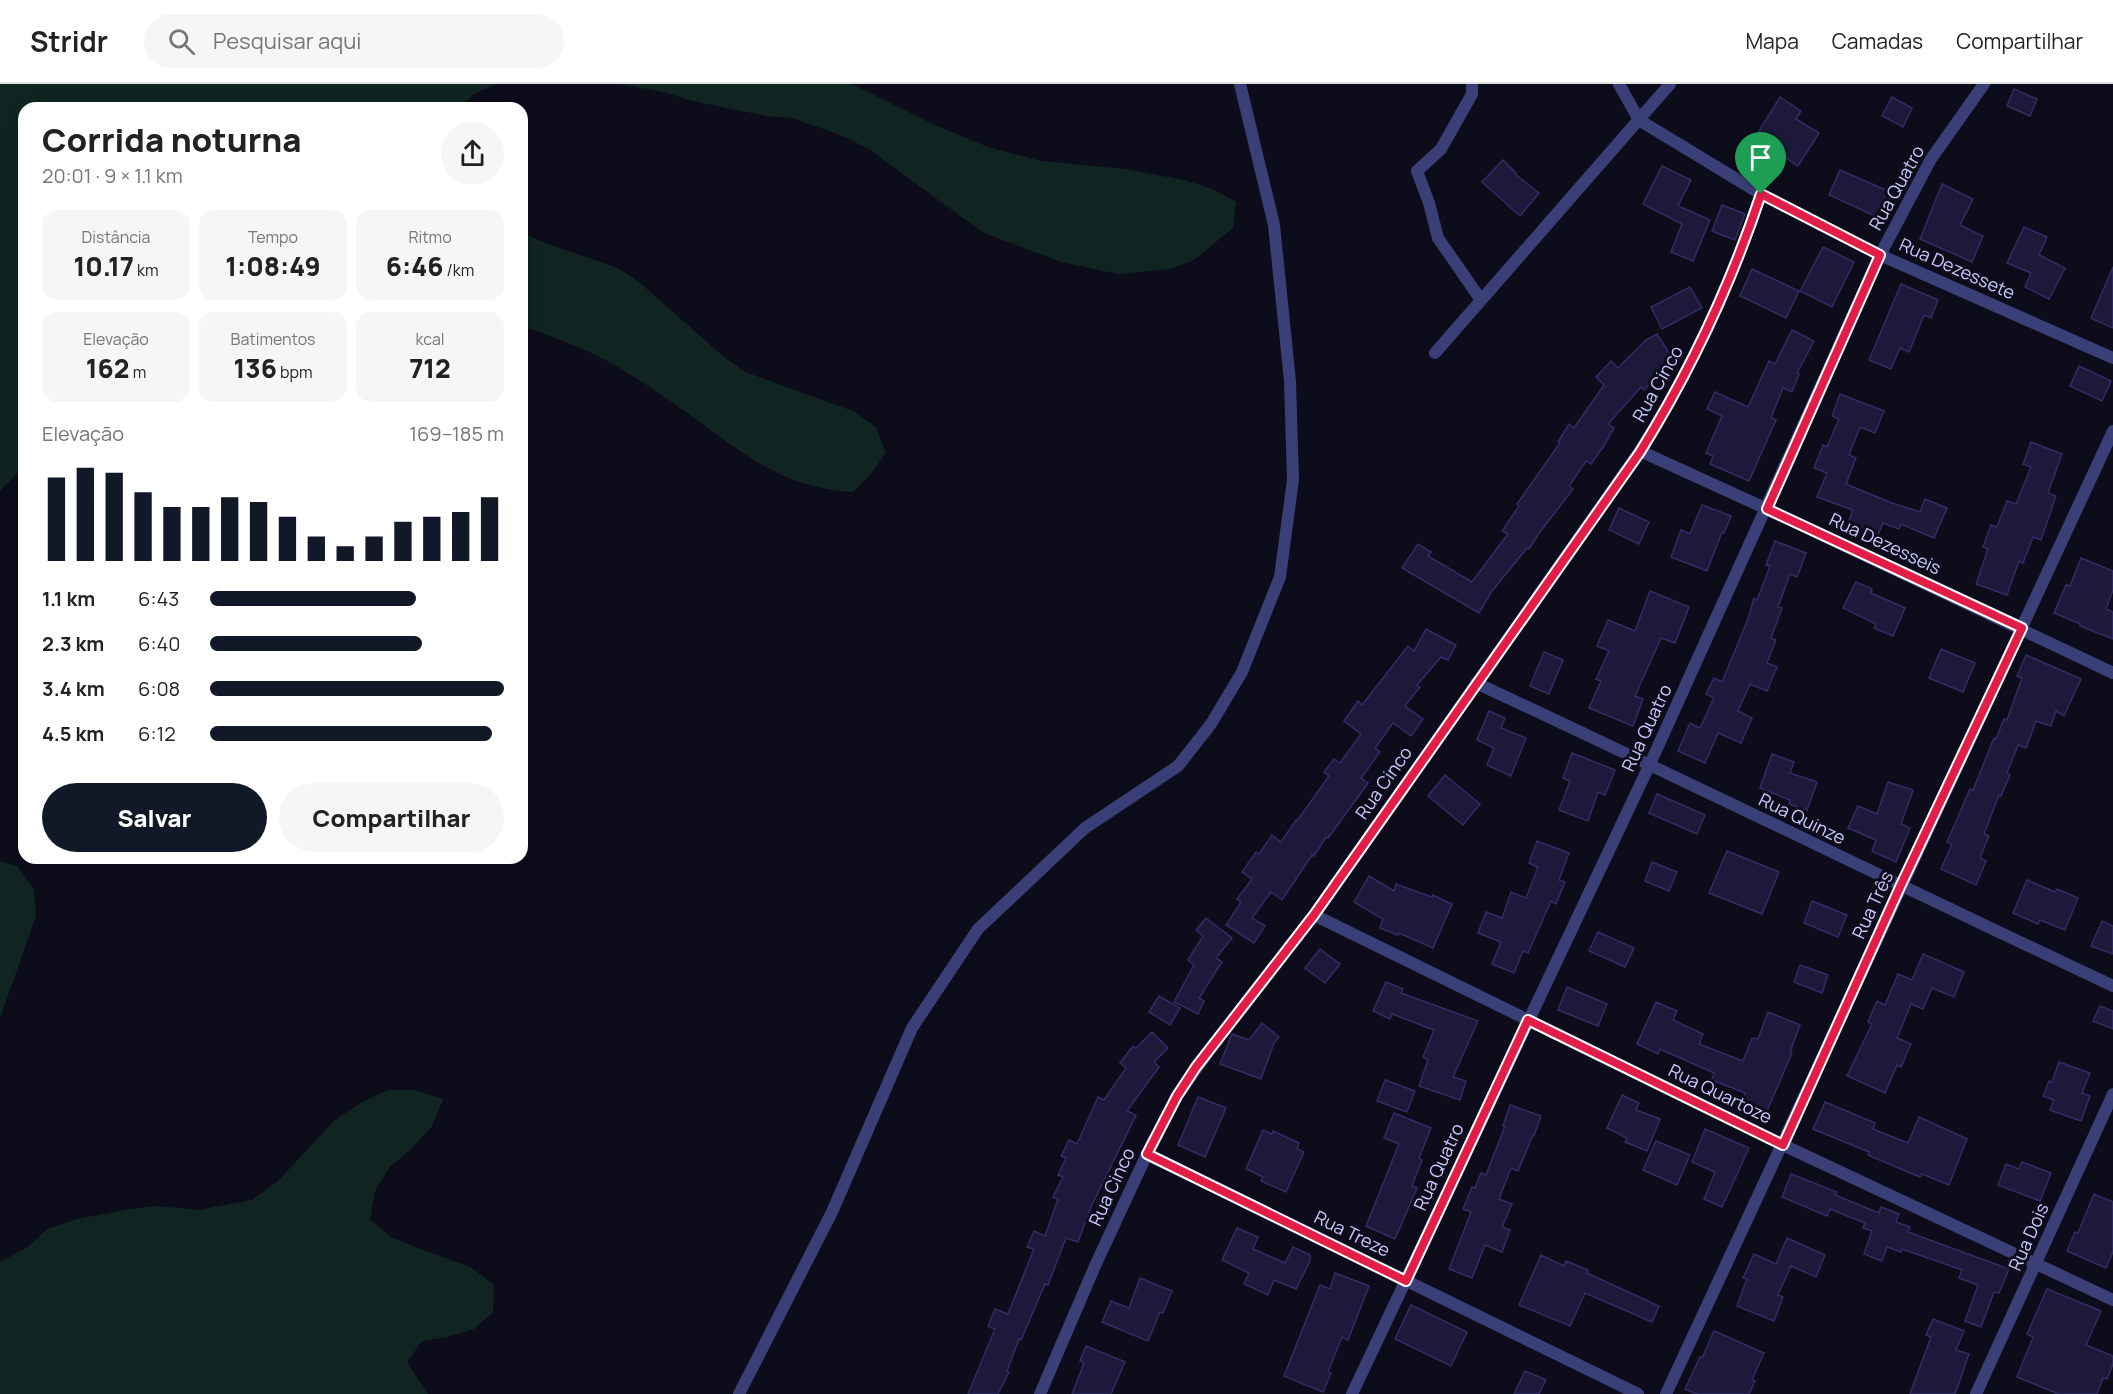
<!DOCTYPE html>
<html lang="pt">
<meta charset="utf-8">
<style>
body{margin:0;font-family:Manrope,sans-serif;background:#f6f6f6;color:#222;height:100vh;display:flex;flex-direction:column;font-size:22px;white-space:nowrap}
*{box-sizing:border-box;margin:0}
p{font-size:20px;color:#767676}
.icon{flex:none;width:33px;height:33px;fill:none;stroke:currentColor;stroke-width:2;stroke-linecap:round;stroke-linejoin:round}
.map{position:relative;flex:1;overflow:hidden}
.details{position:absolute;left:18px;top:18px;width:510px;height:762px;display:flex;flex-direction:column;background:#fff;border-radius:18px;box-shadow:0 3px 15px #0003}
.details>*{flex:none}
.pin{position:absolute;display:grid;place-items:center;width:51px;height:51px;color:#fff;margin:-62px -26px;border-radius:50% 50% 50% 0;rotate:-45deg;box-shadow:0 0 6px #0007}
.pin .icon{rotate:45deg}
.round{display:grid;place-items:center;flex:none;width:63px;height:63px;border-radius:32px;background:#f6f6f6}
.headline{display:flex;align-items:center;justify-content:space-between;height:102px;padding:0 24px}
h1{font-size:33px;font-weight:800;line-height:45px}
.metrics{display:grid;grid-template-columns:repeat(3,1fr);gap:9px;height:102px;padding:6px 24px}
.metrics div{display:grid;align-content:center;border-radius:15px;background:#f6f6f6;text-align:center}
.metrics b{font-size:26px;font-weight:800}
.metrics small{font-size:16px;font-weight:400}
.metrics p{font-size:16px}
.chart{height:168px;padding:12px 24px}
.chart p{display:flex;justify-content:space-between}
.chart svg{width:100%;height:108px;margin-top:6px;stroke:#111827;stroke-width:6}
.action{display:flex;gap:12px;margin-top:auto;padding:12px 24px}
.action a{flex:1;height:69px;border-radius:36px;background:#111827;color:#fff;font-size:24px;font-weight:800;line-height:69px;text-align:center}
.action a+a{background:#f6f6f6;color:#222}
ul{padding:0 24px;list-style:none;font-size:20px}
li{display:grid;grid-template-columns:96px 72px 1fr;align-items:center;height:45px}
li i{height:15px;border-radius:8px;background:#111827}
header{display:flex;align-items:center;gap:36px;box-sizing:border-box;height:84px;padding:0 30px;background:#fff;border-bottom:2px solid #e0e0e0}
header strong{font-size:28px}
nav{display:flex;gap:33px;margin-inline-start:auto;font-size:21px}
.search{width:420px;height:54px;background:#f6f6f6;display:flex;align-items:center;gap:15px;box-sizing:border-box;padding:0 21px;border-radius:33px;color:#767676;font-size:22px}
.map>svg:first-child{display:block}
</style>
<header>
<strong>Stridr</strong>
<div class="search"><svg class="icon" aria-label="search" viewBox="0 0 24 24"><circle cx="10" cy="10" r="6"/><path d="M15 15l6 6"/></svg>Pesquisar aqui</div>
<nav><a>Mapa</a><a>Camadas</a><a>Compartilhar</a></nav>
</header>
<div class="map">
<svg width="2113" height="1310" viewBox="0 0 2113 1310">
<rect width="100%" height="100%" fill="#0d0c1b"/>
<g fill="#102521">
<polygon points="0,0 497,0 474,10 460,24 24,24 24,382 0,407"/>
<polygon points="620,0 852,0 939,43 988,63 1041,77 1125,85 1184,96 1213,105 1236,118 1233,144 1194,176 1170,185 1118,190 1061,178 982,148 869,65 843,52 792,34 766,32 692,17 664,8"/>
<path d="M522 148 545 159 618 184 640 199 724 273 745 288 853 327 876 343 886 369 870 391 853 408C775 404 736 362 676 321 646 300 612 277 578 263 560 255 541 249 522 242Z"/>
<polygon points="0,777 17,782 34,805 36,832 0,934"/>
<polygon points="388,1006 414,1006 443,1015 432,1042 412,1064 390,1083 375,1107 370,1135 392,1154 472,1184 494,1201 493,1228 474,1245 448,1253 422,1257 407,1278 428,1310 0,1310 0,1178 28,1163 47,1145 77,1135 130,1125 156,1122 199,1126 252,1116 277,1098 335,1036 362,1018"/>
</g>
<g fill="#1c193b" stroke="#312d65" stroke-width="1.5">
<polygon points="2014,5 2037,15 2030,32 2007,22"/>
<polygon points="1780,13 1801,27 1796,35 1819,49 1798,82 1779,70 1783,63 1759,47"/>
<polygon points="1892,13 1912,24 1903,43 1882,32"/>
<polygon points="1503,76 1516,89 1515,90 1539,109 1520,132 1482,98"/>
<polygon points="1662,82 1691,96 1678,122 1710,136 1693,177 1671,168 1682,140 1643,120"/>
<polygon points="1840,86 1888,107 1877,133 1829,111"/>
<polygon points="1942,100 1973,115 1960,141 1983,152 1972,178 1920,155"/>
<polygon points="1722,121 1745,130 1735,156 1712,147"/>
<polygon points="2024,143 2047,153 2039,171 2065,184 2049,215 2025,203 2031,189 2007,179"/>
<polygon points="1823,163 1854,178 1832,223 1800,207"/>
<polygon points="2113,183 2113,244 2091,234"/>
<polygon points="1752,185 1799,207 1786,234 1740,212"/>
<polygon points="1901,200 1938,216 1931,234 1924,231 1909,268 1900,264 1891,285 1869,276"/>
<polygon points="1690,203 1702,224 1662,245 1651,223"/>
<polygon points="1792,246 1814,257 1797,289 1799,290 1792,308 1783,304 1771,334 1776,336 1749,397 1710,380 1713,372 1706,369 1722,332 1707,325 1715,308 1748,323 1769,277 1775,280"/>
<polygon points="1657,250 1674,277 1654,289 1657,292 1644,306 1641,303 1608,340 1614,344 1603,363 1591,380 1586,377 1569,402 1573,405 1540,448 1529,465 1527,464 1492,507 1479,529 1402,484 1418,460 1431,468 1428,472 1472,498 1508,450 1502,447 1519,422 1517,420 1560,359 1558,358 1569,340 1574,344 1604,301 1596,293 1611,277 1618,284 1646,256"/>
<polygon points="2079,282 2111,297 2102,317 2070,302"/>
<polygon points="1840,310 1884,327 1875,349 1860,343 1849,371 1856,374 1846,400 1892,419 1920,428 1925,415 1947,424 1934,454 1901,440 1899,445 1883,439 1877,453 1847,441 1853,426 1817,413 1827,389 1814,384 1823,361 1827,363 1839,335 1832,332"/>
<polygon points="2031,358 2062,370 2048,409 2056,412 2041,456 2033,453 2023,479 2019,477 2007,511 1976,500 1988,465 1983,463 1991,441 1997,443 2007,417 2016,420 2031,383 2023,380"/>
<polygon points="1702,421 1731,432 1724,449 1722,448 1707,487 1671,473 1681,446 1690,450"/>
<polygon points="1619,424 1649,438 1639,460 1609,446"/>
<polygon points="1775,457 1806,469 1797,493 1790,490 1778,523 1782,524 1771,554 1776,556 1767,579 1777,583 1767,607 1750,600 1738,627 1752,634 1741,659 1718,649 1705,679 1678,667 1690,639 1700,644 1714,614 1706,610 1714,594 1722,598 1748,535 1754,514 1757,516 1770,482 1766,481"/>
<polygon points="2081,474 2113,487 2113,506 2106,525 2113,528 2113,555 2080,542 2080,540 2054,529 2066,501 2070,502"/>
<polygon points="1856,498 1872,505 1871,509 1905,524 1893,552 1874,544 1876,540 1843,524"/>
<polygon points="1650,507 1689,523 1675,559 1661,554 1635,612 1643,615 1633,642 1589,624 1601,597 1596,595 1609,567 1597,562 1608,536 1635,547"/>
<polygon points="1426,545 1456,561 1448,576 1441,573 1417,601 1420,603 1405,622 1423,635 1411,652 1393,639 1375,664 1380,668 1361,694 1368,699 1358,713 1328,754 1326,753 1314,772 1312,771 1282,816 1271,808 1252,834 1265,842 1254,859 1226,841 1241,818 1237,815 1252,795 1242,788 1256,768 1259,770 1272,751 1281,758 1296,736 1297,737 1329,692 1324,688 1334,675 1340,679 1361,650 1344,637 1358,617 1362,621 1408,562 1414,567"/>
<polygon points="1941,565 1975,579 1963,608 1929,594"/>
<polygon points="1544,568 1563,576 1549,610 1530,602"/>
<polygon points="2026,571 2081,595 2064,632 2056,627 2051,642 2036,637 2026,664 2018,661 2007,689 2010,691 2001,712 1999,711 1984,750 1989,752 1980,774 1986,777 1976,801 1941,785 1952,760 1947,758 1970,705 1973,706 1994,654 1996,655 2004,635 2007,636 2022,594 2017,592"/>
<polygon points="1489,627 1505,634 1501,644 1526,654 1511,692 1487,681 1494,664 1477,656"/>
<polygon points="1572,669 1615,686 1605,711 1598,708 1588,737 1559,726 1570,697 1563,694"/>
<polygon points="1772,670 1794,678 1790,689 1817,698 1807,726 1789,720 1790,716 1760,704"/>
<polygon points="1445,691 1480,720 1463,741 1428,712"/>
<polygon points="1888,698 1913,706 1901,740 1910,744 1896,778 1872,767 1876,756 1848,744 1858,722 1877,730"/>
<polygon points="1657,710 1705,731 1697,750 1649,729"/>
<polygon points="1537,757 1569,769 1559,796 1565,798 1556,820 1551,817 1528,869 1523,867 1514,889 1492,880 1501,858 1478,849 1486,828 1502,834 1511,808 1526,814 1538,783 1529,779"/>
<polygon points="1727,767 1779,788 1762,830 1709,809"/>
<polygon points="1652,778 1677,788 1669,807 1645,797"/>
<polygon points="1369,792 1394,807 1396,800 1432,813 1433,811 1452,820 1433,864 1399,849 1398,851 1380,844 1383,835 1354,818"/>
<polygon points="2027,796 2055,808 2057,805 2078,814 2065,846 2040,836 2038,840 2013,829"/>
<polygon points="1812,817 1847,831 1838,853 1804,839"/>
<polygon points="1206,834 1232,854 1216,874 1222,878 1199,914 1204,917 1198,930 1174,918 1194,881 1188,876 1203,852 1196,846"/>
<polygon points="2102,837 2113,842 2113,870 2091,862"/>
<polygon points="1598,848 1634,864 1625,883 1589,867"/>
<polygon points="1320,865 1340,880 1325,899 1305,884"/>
<polygon points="1923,870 1964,888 1954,913 1932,904 1923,925 1911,920 1897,954 1911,960 1901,983 1897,981 1885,1009 1847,992 1872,940 1868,938 1877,917 1885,921 1898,890 1912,896"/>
<polygon points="1800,881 1828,891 1822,909 1794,898"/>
<polygon points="1386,898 1403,905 1401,909 1478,937 1453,993 1466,997 1460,1016 1419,1002 1428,976 1423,973 1434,946 1392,930 1390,935 1373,927"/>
<polygon points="1567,903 1607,920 1598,942 1558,926"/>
<polygon points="1159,912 1180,924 1170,941 1149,928"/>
<polygon points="1656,918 1677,927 1673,936 1703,950 1699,960 1743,977 1752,954 1758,955 1768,928 1800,941 1790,968 1792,969 1767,1027 1742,1017 1745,1009 1712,996 1714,989 1660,965 1658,970 1637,960"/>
<polygon points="2100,922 2113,927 2113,945 2093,937"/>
<polygon points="1262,939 1279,953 1274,959 1261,995 1220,980 1232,950 1249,956"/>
<polygon points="1152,948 1168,964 1154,978 1159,983 1127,1027 1136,1031 1091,1123 1078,1158 1066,1154 1048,1201 1045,1200 1021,1256 1019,1255 1007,1287 1009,1288 998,1310 968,1310 995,1245 988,1242 995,1225 1008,1230 1034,1165 1027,1163 1034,1147 1045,1152 1058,1115 1053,1113 1063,1093 1058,1091 1066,1074 1061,1072 1069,1056 1077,1060 1098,1013 1104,1016 1126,984 1120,979 1133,962 1136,964"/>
<polygon points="2059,978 2090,989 2082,1009 2090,1012 2081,1037 2050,1026 2054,1016 2043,1012 2049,997 2052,998"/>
<polygon points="1385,996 1415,1007 1407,1028 1377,1017"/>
<polygon points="1622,1011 1639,1019 1636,1026 1660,1035 1647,1067 1625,1058 1627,1054 1607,1044"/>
<polygon points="1198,1013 1226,1024 1205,1073 1178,1061"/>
<polygon points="1825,1018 1875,1039 1873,1045 1908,1059 1919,1033 1967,1055 1949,1101 1922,1090 1920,1093 1868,1071 1869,1068 1813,1045"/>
<polygon points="1510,1021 1541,1032 1534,1052 1533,1051 1518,1087 1511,1084 1499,1115 1512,1120 1502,1143 1510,1146 1502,1168 1485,1161 1472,1194 1449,1185 1471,1128 1463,1125 1472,1103 1475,1104 1481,1089 1486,1091 1505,1042 1503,1042"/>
<polygon points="1394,1029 1431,1044 1419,1074 1422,1076 1412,1102 1417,1104 1395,1155 1366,1142 1399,1060 1384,1054"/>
<polygon points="1705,1045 1749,1064 1722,1123 1704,1115 1715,1088 1692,1078"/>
<polygon points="1263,1046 1272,1050 1273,1047 1299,1059 1297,1065 1304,1068 1286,1108 1261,1097 1263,1093 1246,1085"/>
<polygon points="1656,1057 1690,1071 1677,1101 1643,1086"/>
<polygon points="2022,1078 2051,1089 2040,1117 1998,1101 2006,1080 2019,1085"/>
<polygon points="1791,1090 1837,1108 1835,1111 1879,1129 1881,1123 1899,1130 1896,1138 1910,1143 1908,1148 2009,1185 1999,1209 1994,1208 1981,1243 1965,1237 1978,1201 1959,1194 1962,1186 1902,1165 1901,1168 1887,1163 1882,1177 1864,1170 1872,1147 1863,1144 1865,1139 1830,1125 1827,1132 1782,1113"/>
<polygon points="2094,1110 2113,1118 2113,1168 2106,1184 2067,1167 2075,1148 2078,1149"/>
<polygon points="1237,1144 1258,1153 1253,1165 1285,1179 1293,1163 1310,1171 1310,1177 1296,1205 1274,1196 1268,1211 1244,1200 1249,1189 1222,1176"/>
<polygon points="1787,1154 1825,1171 1816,1193 1791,1182 1778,1211 1783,1213 1774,1237 1737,1222 1747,1195 1743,1194 1754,1170 1776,1180"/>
<polygon points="1541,1171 1564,1182 1566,1177 1588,1186 1587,1189 1659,1222 1652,1238 1585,1209 1570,1242 1519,1221"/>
<polygon points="1335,1189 1369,1202 1348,1256 1342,1253 1328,1288 1331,1289 1323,1308 1284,1292 1320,1201 1330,1205"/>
<polygon points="1140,1194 1172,1207 1163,1229 1160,1228 1148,1257 1102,1238 1111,1217 1129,1224"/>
<polygon points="2047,1205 2101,1227 2086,1261 2113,1272 2113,1280 2107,1295 2103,1294 2097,1310 2059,1310 2017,1293 2033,1253 2027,1250"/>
<polygon points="1411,1221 1467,1248 1451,1282 1395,1255"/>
<polygon points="1933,1235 1964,1247 1956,1266 1969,1270 1955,1310 1910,1310 1931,1253 1926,1251"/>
<polygon points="1714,1247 1764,1269 1752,1296 1755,1297 1749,1310 1697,1310 1685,1305 1700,1273 1702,1274"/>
<polygon points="1086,1262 1125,1278 1111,1310 1072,1310 1084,1279 1080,1277"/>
<polygon points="1525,1287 1546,1296 1539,1310 1514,1310"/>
</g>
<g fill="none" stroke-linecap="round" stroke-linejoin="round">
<g stroke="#3a3f77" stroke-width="12">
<polyline points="1472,0 1472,10 1441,65 1417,87 1429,119 1438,154 1481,216"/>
<polyline points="1619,0 1639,36 1761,110 1880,171 2113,274"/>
<polyline points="1435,269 1670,0"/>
<polyline points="1640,367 1767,425 2113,589"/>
<path d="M1476 599C1689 698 1900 802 2113 902"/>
<polyline points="1314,831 1783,1061 2113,1216"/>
<polyline points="1147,1070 1638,1310"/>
<polyline points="739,1310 832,1128 912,944 978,845 1085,744 1178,682 1211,640 1242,588 1280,493 1293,396 1290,297 1274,141 1240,0"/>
<path d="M1040 1310 1095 1182 1147 1070 1177 1012 1213 961 1314 831 1640 367C1691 286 1731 200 1761 110"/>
<polyline points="1352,1310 1650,680 1880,171 1931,75 1984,0"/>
<polyline points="1666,1310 2113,347"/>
<polyline points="1976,1310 2113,1010"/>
</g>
</g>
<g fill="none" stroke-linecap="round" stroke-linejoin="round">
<defs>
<path id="route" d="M1761 110 1880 171 1767 425 2022 544 1900 803 1783 1061 1528 936 1406 1197 1147 1070 1177 1012 1196 983 1314 831 1640 368C1691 286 1731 200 1761 110Z"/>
</defs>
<use href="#route" stroke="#fff" stroke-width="12"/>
<use href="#route" stroke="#e11d48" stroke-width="8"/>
</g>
<g text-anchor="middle" stroke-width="6" stroke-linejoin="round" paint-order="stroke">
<g font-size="18" fill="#cacafc" stroke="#0d0c1b">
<text transform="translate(1897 104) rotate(-61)" y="6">Rua Quatro</text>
<text transform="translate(1957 185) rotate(24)" y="6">Rua Dezessete</text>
<text transform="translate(1658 300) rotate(-61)" y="6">Rua Cinco</text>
<text transform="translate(1885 460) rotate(25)" y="6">Rua Dezesseis</text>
<text transform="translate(1647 644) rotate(-65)" y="6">Rua Quatro</text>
<text transform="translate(1384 699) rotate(-55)" y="6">Rua Cinco</text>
<text transform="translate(1802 735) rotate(26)" y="6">Rua Quinze</text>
<text transform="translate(1873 821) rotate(-65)" y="6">Rua Três</text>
<text transform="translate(1720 1010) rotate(26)" y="6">Rua Quartoze</text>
<text transform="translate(1439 1083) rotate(-65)" y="6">Rua Quatro</text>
<text transform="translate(1112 1103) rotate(-65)" y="6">Rua Cinco</text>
<text transform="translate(1352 1150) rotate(26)" y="6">Rua Treze</text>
<text transform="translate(2029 1153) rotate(-66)" y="6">Rua Dois</text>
</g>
</g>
</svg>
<div class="pin" style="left:1761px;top:110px;background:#1e9e55"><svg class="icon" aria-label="arrive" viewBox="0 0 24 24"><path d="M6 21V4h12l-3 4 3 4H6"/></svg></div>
<section class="details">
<div class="headline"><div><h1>Corrida noturna</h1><p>20:01 · 9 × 1.1 km</p></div><a class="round"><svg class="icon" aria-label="share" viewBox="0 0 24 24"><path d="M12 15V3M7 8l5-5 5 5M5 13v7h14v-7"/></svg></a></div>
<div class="metrics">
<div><p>Distância</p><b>10.17<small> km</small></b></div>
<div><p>Tempo</p><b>1:08:49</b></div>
<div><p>Ritmo</p><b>6:46<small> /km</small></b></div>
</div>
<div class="metrics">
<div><p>Elevação</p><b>162<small> m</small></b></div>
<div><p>Batimentos</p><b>136<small> bpm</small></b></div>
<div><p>kcal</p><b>712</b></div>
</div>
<div class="chart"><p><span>Elevação</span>169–185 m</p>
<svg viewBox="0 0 160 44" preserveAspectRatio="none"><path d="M5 44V10M15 44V6M25 44V8M35 44V16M45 44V22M55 44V22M65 44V18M75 44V20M85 44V26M95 44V34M105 44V38M115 44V34M125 44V28M135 44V26M145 44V24M155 44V18"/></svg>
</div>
<ul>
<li><b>1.1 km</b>6:43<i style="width:70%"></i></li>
<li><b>2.3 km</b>6:40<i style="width:72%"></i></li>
<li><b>3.4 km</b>6:08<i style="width:100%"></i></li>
<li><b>4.5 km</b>6:12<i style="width:96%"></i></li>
</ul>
<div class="action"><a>Salvar</a><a>Compartilhar</a></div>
</section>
</div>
